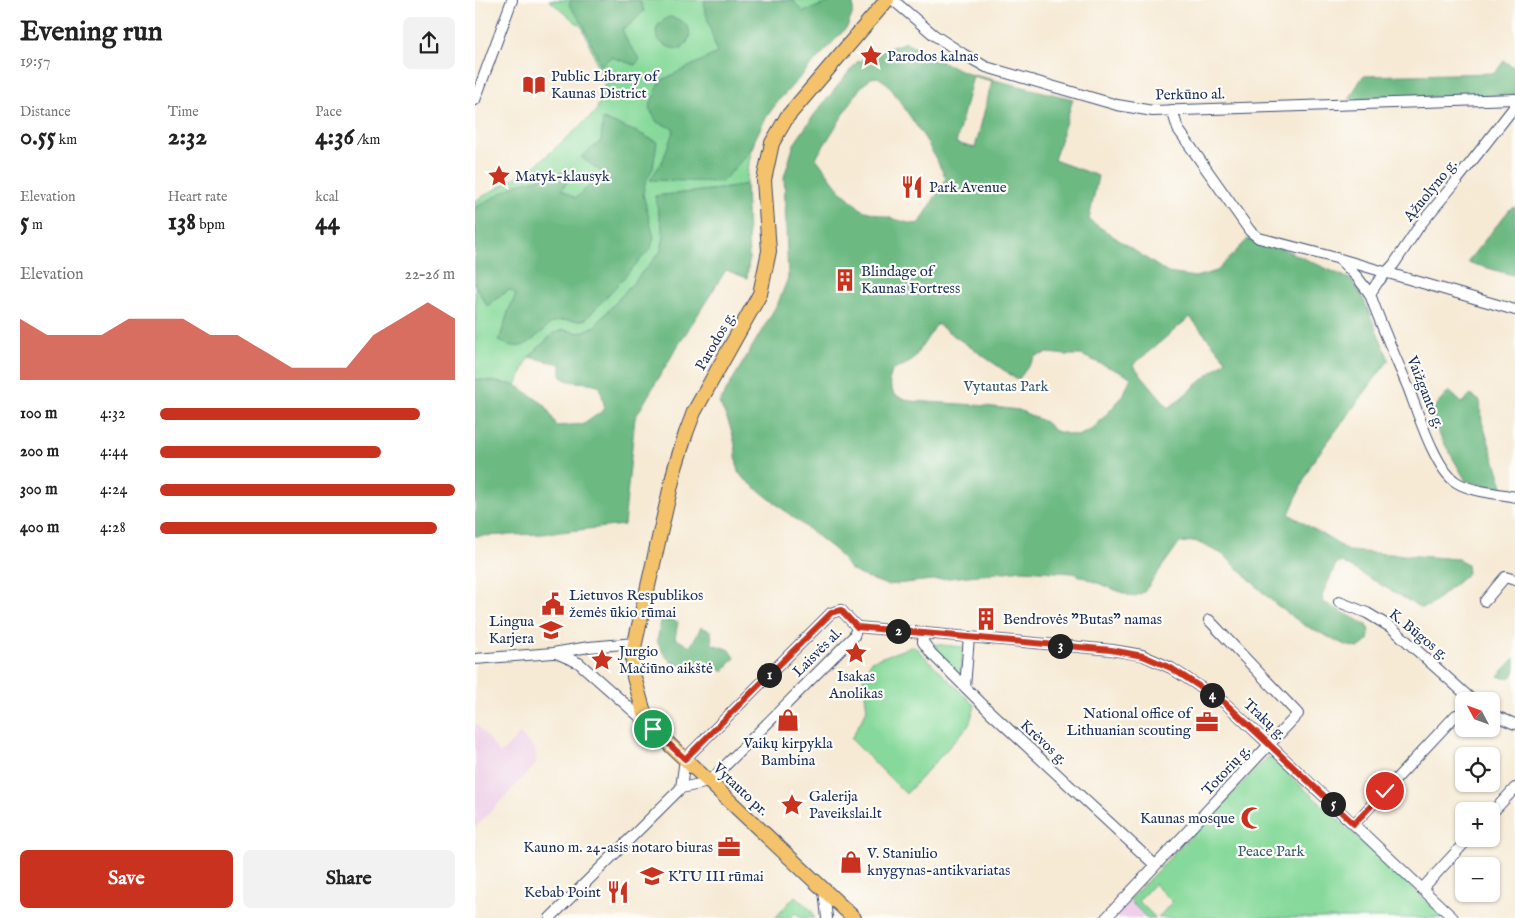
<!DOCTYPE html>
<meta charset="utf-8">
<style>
body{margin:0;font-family:"IM FELL English",serif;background:#f2f2f2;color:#222;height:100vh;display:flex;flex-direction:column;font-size:19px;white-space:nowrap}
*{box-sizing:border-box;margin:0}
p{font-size:16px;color:#767676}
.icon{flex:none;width:28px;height:28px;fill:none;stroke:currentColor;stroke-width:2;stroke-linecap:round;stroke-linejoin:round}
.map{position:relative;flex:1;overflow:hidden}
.drawer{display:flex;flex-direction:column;background:#fff;width:475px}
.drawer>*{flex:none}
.needle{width:32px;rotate:311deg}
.buttons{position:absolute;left:980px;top:692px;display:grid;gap:10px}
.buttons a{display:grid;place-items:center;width:45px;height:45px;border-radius:8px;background:#fff;box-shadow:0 1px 4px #0004;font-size:25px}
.pin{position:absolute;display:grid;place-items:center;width:42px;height:42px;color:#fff;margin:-21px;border:2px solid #fff;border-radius:50%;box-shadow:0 1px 5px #0007}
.km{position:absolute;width:25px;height:25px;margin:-12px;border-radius:50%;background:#222;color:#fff;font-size:14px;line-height:25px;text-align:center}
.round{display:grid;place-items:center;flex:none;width:52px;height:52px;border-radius:8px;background:#f2f2f2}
.summary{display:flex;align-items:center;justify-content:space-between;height:85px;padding:0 20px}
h1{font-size:28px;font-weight:800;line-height:38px}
.stats{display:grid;grid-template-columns:repeat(3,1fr);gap:8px;height:85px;padding:5px 20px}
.stats div{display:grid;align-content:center}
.stats b{font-size:25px;font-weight:800}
.stats small{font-size:14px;font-weight:400}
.stats p{font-size:14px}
.chart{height:140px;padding:10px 20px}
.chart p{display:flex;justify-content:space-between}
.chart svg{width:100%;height:90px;margin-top:5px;fill:#c8321e;opacity:.7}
.action{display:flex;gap:10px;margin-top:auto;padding:10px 20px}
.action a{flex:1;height:58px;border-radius:8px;background:#c8321e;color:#fff;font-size:20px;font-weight:800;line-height:58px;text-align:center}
.action a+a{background:#f2f2f2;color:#222}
ul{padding:0 20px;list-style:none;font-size:16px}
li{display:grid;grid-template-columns:80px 60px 1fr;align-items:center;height:38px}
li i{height:12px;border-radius:6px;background:#c8321e}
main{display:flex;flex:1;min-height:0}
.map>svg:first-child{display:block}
</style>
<main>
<section class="drawer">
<div class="summary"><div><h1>Evening run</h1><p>19:57</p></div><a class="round"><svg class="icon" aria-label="share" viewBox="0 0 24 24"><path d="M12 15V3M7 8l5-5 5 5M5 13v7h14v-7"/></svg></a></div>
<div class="stats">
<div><p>Distance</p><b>0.55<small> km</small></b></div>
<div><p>Time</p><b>2:32</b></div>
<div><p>Pace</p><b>4:36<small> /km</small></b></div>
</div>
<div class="stats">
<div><p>Elevation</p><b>5<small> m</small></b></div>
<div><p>Heart rate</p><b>138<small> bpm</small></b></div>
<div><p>kcal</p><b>44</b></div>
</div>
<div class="chart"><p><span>Elevation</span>22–26 m</p>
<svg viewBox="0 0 160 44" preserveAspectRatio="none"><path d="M0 44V14L10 22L20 22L30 22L40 14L50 14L60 14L70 22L80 22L90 30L100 38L110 38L120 38L130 22L140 14L150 6L160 14V44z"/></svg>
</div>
<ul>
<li><b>100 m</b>4:32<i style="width:88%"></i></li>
<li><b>200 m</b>4:44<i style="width:75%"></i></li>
<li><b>300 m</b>4:24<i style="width:100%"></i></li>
<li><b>400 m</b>4:28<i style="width:94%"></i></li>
</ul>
<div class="action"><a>Save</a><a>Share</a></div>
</section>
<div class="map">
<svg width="1040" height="918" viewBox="0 0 1040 918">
<rect width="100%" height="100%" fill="#fdfcf7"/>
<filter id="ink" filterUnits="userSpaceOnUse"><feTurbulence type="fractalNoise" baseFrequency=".02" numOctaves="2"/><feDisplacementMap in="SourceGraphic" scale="10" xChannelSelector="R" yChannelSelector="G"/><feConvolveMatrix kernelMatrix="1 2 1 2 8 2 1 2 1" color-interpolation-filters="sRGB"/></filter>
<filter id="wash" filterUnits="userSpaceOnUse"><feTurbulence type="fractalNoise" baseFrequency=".0096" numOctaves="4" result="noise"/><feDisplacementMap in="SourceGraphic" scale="20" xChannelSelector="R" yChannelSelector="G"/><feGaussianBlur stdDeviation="1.12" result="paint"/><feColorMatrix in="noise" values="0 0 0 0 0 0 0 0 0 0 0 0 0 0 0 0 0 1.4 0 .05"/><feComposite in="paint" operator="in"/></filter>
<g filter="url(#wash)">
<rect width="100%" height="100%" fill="#f6ead5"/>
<g fill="#eed0e8">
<polygon points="0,722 25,754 45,734 60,749 61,764 0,828"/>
<polygon points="654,900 672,918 637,918"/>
</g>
<g fill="#86d99a" stroke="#50847c">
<path d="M74 0H378V12L372 27C343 58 295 100 280 139 275 153 273 169 271 184L254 188 180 196 189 237 186 251 120 326 105 333 89 330 79 333 54 357 41 385 0 379V201L60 166 121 112 130 84 108 28Z"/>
<polygon points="457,644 488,647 486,672 483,673 458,648"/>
<polygon points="439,646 500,706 494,725 431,794 376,739 392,710 388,679 396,661"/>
<polygon points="793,757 796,758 970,918 683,918 697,902 679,884 663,901 681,918 672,918 654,900"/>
<polygon points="320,896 336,910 339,918 326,918 320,913 315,918 300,918"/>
</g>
<g fill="#6cb982" stroke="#447470" fill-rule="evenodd">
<polygon points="96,0 165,0 169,11 156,24 147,29 153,43 165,59 160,65 136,57 126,65 109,26 94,5"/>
<polygon points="230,0 318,0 328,12 361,0 378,0 378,12 372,27 303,101 290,119 280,139 277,149 247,182 175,180 188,160 199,129 182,122 174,108 185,81 242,53 229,6"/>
<path d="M194 17C204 18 218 25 214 38 213 42 209 46 207 49 184 50 169 29 194 17Z"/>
<path d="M431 42 461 59 494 74 598 99 579 160 623 176 614 220 693 273 720 277 742 271 773 239 808 249 877 280 889 300 914 360 836 464 814 514 874 551 983 559 992 565 993 573 956 605 946 608 867 562 861 564 847 596 848 602 892 625 894 631 893 641 883 648 870 645 829 625 799 603 749 555 720 541 704 543 669 592 658 597 598 573 547 570 412 585 385 575 375 569 361 551 267 477C260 468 262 456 260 445 257 430 252 416 244 403L303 303 313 278 309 177 319 144 339 115 382 62 403 52ZM498 76 517 81 500 148 481 143ZM403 77 413 84 451 140 471 178 445 223 437 224 387 210 365 190 341 158 385 88 396 78ZM715 317 751 360 694 408 658 365ZM462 324 543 380 561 356 573 353 592 355H606L656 377 648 396 618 429 603 436 580 431 570 422 544 410 502 405 436 401 419 395 414 381 417 371 437 361Z"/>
<polygon points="1029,61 1040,68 1040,95 874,99 888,76 1020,73"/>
<path d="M128 119 162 132 182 142 178 168 170 183 168 194 179 238 176 248 111 319C101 323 91 318 80 322 75 323 72 327 68 331 49 347 47 351 24 341L34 309 41 295 34 290 12 306 0 285V208L42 184 89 172 95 178 87 189 101 198 128 173 106 157 126 141Z"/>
<path d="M271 184 274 259 272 278 251 270 199 352 160 418 149 525 67 534 0 536V379L41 385 70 405 82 426 109 424 130 409 125 386C113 380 95 385 86 377V364L54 357 79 333 89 330 105 333 120 326 186 251 189 237 180 196 254 188Z"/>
<polygon points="1040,207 1040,274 1037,275 992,262 1035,209"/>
<polygon points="974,391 987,403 996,395 1005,401 1007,422 1029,489 991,481 957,422 954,414"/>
<polygon points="190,618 203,622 200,638 215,647 226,627 236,631 237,644 255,650 260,658 248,671 237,665 212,668 196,662 188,653 182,641 186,621"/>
<path d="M1040 658C1040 671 1040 684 1023 676Z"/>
</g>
</g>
<g filter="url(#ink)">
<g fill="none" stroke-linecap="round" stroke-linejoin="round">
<defs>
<g id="minor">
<polyline points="418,0 459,35 488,54 511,67 642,105 678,111 1040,99"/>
<polyline points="0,100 37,0"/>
<polyline points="697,110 703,129 775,231 784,238 865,259 1040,310"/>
<path d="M865 260 882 277 895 294C906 326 920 356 933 387 942 410 960 469 981 482 997 492 1021 493 1040 497"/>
<polyline points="895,294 902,283 919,264 945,225 979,184 1040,106"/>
<polyline points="1010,601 1030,577 1040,580"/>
<polyline points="864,602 892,613 917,628 996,699 996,701"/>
<polyline points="382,627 637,650 667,655 696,668 750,703 978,918"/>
<polyline points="449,633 448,642 456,653 514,711 680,865"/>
<polyline points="81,653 104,663 174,725"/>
<polyline points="0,659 78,653 114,647 160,643"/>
<polyline points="490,687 494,637"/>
<polyline points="1016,714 1040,724"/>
<polyline points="206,788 210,759 356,613 366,610 382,627"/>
<polyline points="1016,814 1040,788"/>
<polyline points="879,824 981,715 989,713"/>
<polyline points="947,889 993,839"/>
<polyline points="349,890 352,918"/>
<polyline points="75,918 206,788 234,782 379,636 382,627"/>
<polyline points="631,918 823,714 734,620"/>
</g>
<polyline id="major" points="379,918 178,729 168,709 159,677 158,659 160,643 200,468 211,433 219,412 285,294 294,251 289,180 297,143 312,117 412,0"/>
</defs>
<use href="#minor" stroke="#3c4b70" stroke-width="12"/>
<use href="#major" stroke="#3c4b70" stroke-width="16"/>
<use href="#minor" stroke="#fff" stroke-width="10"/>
<use href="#major" stroke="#f4c26a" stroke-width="14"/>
</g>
</g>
<g fill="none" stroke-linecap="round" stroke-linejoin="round" filter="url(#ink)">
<defs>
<polyline id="route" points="178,729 210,759 356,613 366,610 382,627 636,650 668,656 696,668 750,703 879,824 910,791"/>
</defs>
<use href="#route" stroke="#fff" stroke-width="10"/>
<use href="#route" stroke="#c8321e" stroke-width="6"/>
</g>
<defs>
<symbol id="sight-bare" viewBox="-9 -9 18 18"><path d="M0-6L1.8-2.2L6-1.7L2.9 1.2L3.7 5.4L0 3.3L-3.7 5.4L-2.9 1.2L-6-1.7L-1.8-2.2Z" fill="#c8321e" stroke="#fdfcf7" stroke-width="2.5" paint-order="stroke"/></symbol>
<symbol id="library-bare" viewBox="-9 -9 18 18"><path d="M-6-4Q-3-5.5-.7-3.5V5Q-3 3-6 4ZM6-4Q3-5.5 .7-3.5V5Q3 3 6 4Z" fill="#c8321e" stroke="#fdfcf7" stroke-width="2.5" paint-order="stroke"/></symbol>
<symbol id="restaurant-bare" viewBox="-9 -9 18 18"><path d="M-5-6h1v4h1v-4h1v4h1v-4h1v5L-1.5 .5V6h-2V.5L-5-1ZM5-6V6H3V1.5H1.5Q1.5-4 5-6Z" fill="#c8321e" stroke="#fdfcf7" stroke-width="2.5" paint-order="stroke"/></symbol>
<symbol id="building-bare" viewBox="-9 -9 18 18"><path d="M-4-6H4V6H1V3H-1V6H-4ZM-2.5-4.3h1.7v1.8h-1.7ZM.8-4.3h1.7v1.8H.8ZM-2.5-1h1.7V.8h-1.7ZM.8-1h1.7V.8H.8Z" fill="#c8321e" stroke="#fdfcf7" stroke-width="2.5" paint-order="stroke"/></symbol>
<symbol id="civic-bare" viewBox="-9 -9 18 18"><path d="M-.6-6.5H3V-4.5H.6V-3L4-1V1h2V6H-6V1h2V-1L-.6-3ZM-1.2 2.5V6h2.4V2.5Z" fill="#c8321e" stroke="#fdfcf7" stroke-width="2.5" paint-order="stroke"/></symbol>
<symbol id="school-bare" viewBox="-9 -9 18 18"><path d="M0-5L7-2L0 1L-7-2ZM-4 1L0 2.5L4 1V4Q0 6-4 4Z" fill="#c8321e" stroke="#fdfcf7" stroke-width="2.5" paint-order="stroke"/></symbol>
<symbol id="shop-bare" viewBox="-9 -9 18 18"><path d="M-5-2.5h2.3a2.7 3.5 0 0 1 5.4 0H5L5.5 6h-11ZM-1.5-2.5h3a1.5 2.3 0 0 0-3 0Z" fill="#c8321e" stroke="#fdfcf7" stroke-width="2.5" paint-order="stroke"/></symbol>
<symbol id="office-bare" viewBox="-9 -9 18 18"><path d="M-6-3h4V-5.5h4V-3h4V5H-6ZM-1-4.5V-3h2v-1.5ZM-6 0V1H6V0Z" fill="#c8321e" stroke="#fdfcf7" stroke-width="2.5" paint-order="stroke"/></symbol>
<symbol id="mosque-bare" viewBox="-9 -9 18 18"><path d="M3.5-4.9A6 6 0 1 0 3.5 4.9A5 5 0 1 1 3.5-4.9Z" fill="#c8321e" stroke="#fdfcf7" stroke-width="2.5" paint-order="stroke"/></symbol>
<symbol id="university-bare" viewBox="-9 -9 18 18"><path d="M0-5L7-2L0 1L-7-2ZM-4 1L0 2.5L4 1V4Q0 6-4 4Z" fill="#c8321e" stroke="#fdfcf7" stroke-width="2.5" paint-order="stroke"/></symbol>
</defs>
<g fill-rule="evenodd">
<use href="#sight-bare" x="380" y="40" width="32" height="32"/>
<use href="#library-bare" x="43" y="69" width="32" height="32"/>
<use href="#sight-bare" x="8" y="160" width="32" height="32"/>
<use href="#restaurant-bare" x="421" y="171" width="32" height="32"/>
<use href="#building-bare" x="354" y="264" width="32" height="32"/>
<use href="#civic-bare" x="62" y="588" width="32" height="32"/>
<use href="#building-bare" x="495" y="603" width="32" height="32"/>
<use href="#school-bare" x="60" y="614" width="32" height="32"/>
<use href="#sight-bare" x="365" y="637" width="32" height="32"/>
<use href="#sight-bare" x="111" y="644" width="32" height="32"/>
<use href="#shop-bare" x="297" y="704" width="32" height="32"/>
<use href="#office-bare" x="716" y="706" width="32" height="32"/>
<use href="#sight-bare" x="301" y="789" width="32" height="32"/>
<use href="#mosque-bare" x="761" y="802" width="32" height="32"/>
<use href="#office-bare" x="238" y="831" width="32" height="32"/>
<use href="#shop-bare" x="360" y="846" width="32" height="32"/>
<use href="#university-bare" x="161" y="860" width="32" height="32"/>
<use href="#restaurant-bare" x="127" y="876" width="32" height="32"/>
</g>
<g text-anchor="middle" stroke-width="4.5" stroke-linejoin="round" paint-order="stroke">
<g font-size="15" fill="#1b2f5e" stroke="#fdfcf7" text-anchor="start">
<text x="412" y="61">Parodos kalnas</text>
<text x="76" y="81">Public Library of<tspan x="76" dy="17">Kaunas District</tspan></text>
<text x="40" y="181">Matyk-klausyk</text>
<text x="454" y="192">Park Avenue</text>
<text x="386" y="276">Blindage of<tspan x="386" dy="17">Kaunas Fortress</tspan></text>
<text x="94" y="600">Lietuvos Respublikos<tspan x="94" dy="17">žemės ūkio rūmai</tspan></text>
<text x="528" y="624">Bendrovės "Butas" namas</text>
<text x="59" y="626" text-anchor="end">Lingua<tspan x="59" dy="17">Karjera</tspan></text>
<text x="144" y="656">Jurgio<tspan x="144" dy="17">Mačiūno aikštė</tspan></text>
<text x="381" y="681" text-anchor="middle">Isakas<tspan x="381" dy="17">Anolikas</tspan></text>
<text x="716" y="718" text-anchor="end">National office of<tspan x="716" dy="17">Lithuanian scouting</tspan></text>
<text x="313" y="748" text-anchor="middle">Vaikų kirpykla<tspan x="313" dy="17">Bambina</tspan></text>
<text x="334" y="801">Galerija<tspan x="334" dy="17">Paveikslai.lt</tspan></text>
<text x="760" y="823" text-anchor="end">Kaunas mosque</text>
<text x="238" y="852" text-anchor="end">Kauno m. 24-asis notaro biuras</text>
<text x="392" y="858">V. Staniulio<tspan x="392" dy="17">knygynas-antikvariatas</tspan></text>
<text x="193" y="881">KTU III rūmai</text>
<text x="126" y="897" text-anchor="end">Kebab Point</text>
</g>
<g font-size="15" fill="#1b2f5e" stroke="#fdfcf7">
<text transform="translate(715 94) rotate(-1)" y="5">Perkūno al.</text>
<text transform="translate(955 190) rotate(-51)" y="5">Ąžuolyno g.</text>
<text transform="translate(240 341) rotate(-60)" y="5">Parodos g.</text>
<text transform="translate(951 392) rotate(68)" y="5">Vaižganto g.</text>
<text transform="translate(944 634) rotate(39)" y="5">K. Būgos g.</text>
<text transform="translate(342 652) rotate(-45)" y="5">Laisvės al.</text>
<text transform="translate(790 719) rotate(43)" y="5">Trakų g.</text>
<text transform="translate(569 742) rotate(43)" y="5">Krėvos g.</text>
<text transform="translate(751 770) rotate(-47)" y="5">Totorių g.</text>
<text transform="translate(266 789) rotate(43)" y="5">Vytauto pr.</text>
</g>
<g font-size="15" fill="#365a6d" stroke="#fdfcf7">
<text x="531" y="391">Vytautas Park</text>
<text x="796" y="856">Peace Park</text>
</g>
</g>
</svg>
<div class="buttons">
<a><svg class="needle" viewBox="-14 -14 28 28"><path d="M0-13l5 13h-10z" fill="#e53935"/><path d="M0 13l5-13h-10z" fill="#767676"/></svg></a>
<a><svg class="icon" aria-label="locate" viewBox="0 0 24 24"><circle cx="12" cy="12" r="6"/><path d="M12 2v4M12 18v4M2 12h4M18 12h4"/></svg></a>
<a>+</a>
<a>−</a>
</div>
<div class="pin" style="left:178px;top:729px;background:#1e9e55"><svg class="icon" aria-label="arrive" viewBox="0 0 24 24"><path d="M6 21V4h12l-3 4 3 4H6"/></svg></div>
<div class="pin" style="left:910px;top:791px;background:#d93025"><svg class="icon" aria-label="check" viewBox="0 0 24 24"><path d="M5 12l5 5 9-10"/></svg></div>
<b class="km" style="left:294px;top:675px">1</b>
<b class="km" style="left:423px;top:631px">2</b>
<b class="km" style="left:585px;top:646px">3</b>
<b class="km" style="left:737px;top:695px">4</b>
<b class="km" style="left:858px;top:804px">5</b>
</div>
</main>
